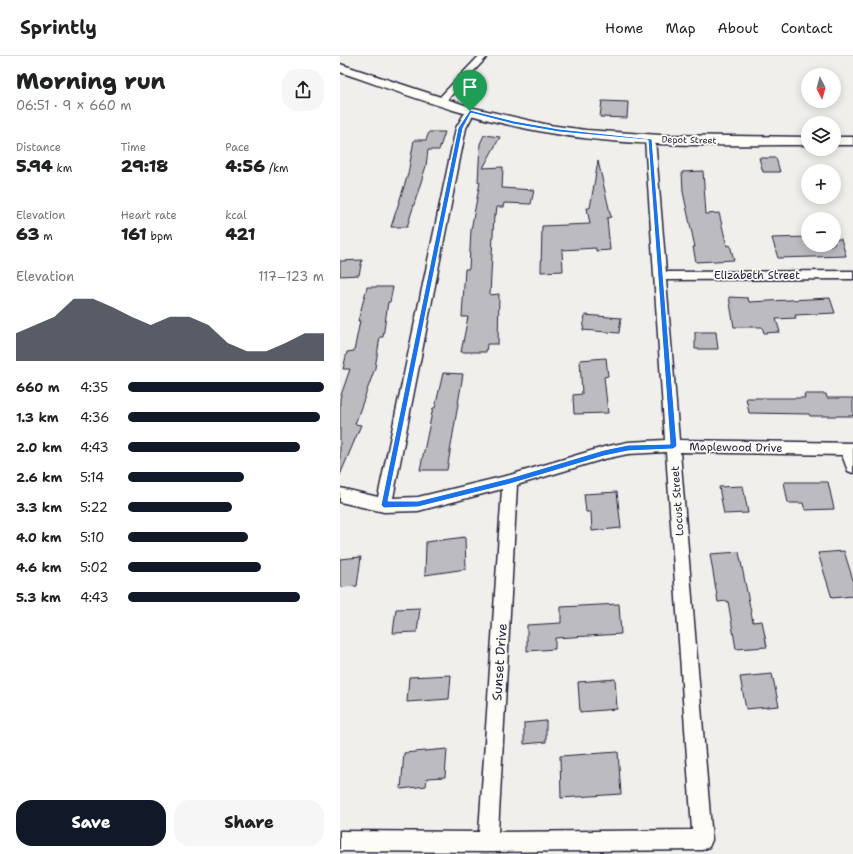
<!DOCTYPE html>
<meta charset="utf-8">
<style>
body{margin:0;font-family:"Shantell Sans",sans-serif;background:#f6f6f6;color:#202124;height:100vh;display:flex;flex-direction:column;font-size:15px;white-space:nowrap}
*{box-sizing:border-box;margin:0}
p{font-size:13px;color:#757577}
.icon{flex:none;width:22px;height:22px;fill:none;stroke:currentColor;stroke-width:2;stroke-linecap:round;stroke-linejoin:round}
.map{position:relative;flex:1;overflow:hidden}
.panel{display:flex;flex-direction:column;background:#fff;width:340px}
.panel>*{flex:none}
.needle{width:26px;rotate:174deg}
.buttons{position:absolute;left:461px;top:12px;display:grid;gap:8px}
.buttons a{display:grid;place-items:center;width:40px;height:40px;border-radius:50%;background:#fff;box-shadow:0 2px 10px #0003;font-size:20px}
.pin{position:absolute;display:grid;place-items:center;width:34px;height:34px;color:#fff;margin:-41px -17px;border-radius:50% 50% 50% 0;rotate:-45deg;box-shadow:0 0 4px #0007}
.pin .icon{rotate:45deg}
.round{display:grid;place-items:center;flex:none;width:42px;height:42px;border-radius:16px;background:#f6f6f6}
.headline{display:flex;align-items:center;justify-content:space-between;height:68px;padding:0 16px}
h1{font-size:22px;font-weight:800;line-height:30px}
.stats{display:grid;grid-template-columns:repeat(3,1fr);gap:6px;height:68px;padding:4px 16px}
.stats div{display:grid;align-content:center}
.stats b{font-size:17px;font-weight:800}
.stats small{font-size:11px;font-weight:400}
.stats p{font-size:11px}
.chart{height:112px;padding:8px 16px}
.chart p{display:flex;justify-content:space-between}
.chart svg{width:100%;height:72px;margin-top:4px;fill:#111827;opacity:.7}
.action{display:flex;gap:8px;margin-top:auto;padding:8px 16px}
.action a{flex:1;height:46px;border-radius:16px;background:#111827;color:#fff;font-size:16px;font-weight:800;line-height:46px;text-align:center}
.action a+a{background:#f6f6f6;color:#202124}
ul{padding:0 16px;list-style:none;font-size:13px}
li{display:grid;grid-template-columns:64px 48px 1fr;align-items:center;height:30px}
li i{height:10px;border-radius:5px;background:#111827}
header{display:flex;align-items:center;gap:24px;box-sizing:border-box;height:56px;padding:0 20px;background:#fff;border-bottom:1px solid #e0e0e0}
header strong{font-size:19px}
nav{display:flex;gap:22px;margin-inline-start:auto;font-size:14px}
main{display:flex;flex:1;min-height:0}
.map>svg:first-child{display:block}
</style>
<header>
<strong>Sprintly</strong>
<nav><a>Home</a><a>Map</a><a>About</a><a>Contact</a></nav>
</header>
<main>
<section class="panel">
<div class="headline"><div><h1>Morning run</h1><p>06:51 · 9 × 660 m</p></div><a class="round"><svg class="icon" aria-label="share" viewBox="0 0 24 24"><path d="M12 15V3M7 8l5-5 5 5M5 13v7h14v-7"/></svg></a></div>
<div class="stats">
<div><p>Distance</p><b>5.94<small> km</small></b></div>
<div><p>Time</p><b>29:18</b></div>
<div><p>Pace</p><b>4:56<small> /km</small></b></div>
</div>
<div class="stats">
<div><p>Elevation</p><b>63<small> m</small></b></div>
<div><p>Heart rate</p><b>161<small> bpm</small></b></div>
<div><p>kcal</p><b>421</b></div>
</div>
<div class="chart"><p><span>Elevation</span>117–123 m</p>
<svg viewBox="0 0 160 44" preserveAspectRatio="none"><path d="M0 44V27L10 22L20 17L30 6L40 6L50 11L60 17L70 22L80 17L90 17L100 22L110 33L120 38L130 38L140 33L150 27L160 27V44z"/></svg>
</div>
<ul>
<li><b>660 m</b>4:35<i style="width:100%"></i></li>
<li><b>1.3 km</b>4:36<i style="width:98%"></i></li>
<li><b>2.0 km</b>4:43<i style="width:88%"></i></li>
<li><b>2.6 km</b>5:14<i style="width:59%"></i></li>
<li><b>3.3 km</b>5:22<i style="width:53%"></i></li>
<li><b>4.0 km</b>5:10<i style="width:61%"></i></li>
<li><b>4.6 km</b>5:02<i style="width:68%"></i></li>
<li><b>5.3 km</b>4:43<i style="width:88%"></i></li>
</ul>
<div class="action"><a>Save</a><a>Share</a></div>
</section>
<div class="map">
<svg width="513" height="798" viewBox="0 0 513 798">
<rect width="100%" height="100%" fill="#f0efec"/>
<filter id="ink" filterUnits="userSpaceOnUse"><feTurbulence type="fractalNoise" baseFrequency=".025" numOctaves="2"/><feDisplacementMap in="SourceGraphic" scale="8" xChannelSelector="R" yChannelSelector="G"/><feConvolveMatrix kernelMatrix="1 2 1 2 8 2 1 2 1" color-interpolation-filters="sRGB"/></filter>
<g filter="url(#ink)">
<g fill="#bcbcc0" stroke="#22223b">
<polygon points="262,45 288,46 287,62 260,61"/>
<polygon points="89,76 105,76 99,94 88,94 86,110 67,171 51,171 68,118 74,84 86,84"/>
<polygon points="144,79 160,81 143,112 163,111 162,132 194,134 191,148 164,147 163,151 157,151 156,159 154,159 150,239 159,238 158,288 147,288 146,296 121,296 128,261 122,261 125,213 129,213 131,174 140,126 138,126 140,88"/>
<polygon points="419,102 436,102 440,116 423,116"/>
<polygon points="258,105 271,161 267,162 270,194 256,195 256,192 222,194 223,215 201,216 202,170 250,168 247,152 250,152"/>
<polygon points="363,115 366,158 379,157 387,190 390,189 394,204 356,206 353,191 355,191 343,136 342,116"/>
<polygon points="468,181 468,189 494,189 494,183 501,183 506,200 438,202 432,182"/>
<polygon points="22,204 19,219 0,220 0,205"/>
<polygon points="27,231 53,231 50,246 48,246 43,281 40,281 35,312 15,368 21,369 0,419 0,342 10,313 3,313 7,296 14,295 20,265 18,265"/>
<polygon points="389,241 408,242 409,246 490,242 495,257 455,259 456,262 436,263 440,276 424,277 422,271 394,271"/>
<polygon points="245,259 281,262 279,277 243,274"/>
<polygon points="355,276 376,276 378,293 355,293"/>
<polygon points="266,302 268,320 264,321 268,357 234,358 233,339 242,338 240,304"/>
<polygon points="103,317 123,318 107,414 80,414 93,352 95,352"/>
<polygon points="464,338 486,338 487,342 513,342 513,360 470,360 469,358 409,357 406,342 465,342"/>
<polygon points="444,426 488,426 494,453 465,454 463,447 448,447"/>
<polygon points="403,430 408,457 384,458 379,431"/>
<polygon points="277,436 281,472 252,475 251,456 246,456 244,438"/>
<polygon points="125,481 126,513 85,519 86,486"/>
<polygon points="504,495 513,524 513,540 492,542 478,497"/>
<polygon points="399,496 413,566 422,565 427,591 396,593 388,545 378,546 370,498"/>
<polygon points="21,501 17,530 0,531 0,503"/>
<polygon points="279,548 281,578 215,582 215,593 187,595 187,569 221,567 221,551"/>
<polygon points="80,552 77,576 53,577 56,553"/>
<polygon points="432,618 439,650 406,653 400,621"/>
<polygon points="111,619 109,643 67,646 69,621"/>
<polygon points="275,623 277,653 240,656 238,626"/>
<polygon points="206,665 206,686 184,688 184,667"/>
<polygon points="107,693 105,721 87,722 86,730 61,733 64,697"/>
<polygon points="278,696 281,738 221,742 220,700"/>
</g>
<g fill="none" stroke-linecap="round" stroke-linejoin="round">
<defs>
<g id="minor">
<polygon points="139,0 148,0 104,47 98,47 98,43"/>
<path d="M130 52 135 55 126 72 53 442 78 441 170 419 264 391 288 386 325 384 305 83 307 81 310 80 315 83 326 216 513 215V223L326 224 339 384 513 387V417L508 415 502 399 340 396 372 784 369 791 362 794 148 796 0 795V775L139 776 162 433 78 455 44 456 0 446V432L38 441 116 72 127 53ZM326 396 352 774 158 776 177 429 264 403 288 398Z"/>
</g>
<g id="primary">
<path d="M0 8 134 52 209 69 246 74 320 79 468 81V89C382 89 294 92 209 77 137 65 69 40 0 16Z"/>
<rect x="494" y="81" width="19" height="8"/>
</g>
</defs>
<use href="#minor" stroke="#22223b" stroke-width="3"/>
<use href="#primary" stroke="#22223b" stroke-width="3"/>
<use href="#minor" fill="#fdfcf7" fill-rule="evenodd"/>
<use href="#primary" fill="#fdfcf7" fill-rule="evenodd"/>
</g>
</g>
<path fill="#1a73e8" stroke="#fff" fill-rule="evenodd" d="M130 54 174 65 219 73 312 83 337 390 333 393 288 395 264 400 170 428 78 451 44 452 41 449 118 72ZM131 57 173 68 219 76 308 84 330 388 288 389 264 394 170 422 78 445H48L123 72Z"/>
<g text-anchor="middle" stroke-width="3.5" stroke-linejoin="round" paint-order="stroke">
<g font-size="9" fill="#22223b" stroke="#fdfcf7">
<text transform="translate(349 84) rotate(1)" y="3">Depot Street</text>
</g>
<g font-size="11" fill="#22223b" stroke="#fdfcf7">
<text x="417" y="223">Elizabeth Street</text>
<text transform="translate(396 391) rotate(1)" y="4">Maplewood Drive</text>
<text transform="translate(337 445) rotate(-94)" y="4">Locust Street</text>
</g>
<g font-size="13" fill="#22223b" stroke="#fdfcf7">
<text transform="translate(159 606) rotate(-86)" y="5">Sunset Drive</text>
</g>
</g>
</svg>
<div class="buttons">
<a><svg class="needle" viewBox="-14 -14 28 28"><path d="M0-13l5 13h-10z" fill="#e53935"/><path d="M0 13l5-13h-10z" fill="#757577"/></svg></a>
<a><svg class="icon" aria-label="layers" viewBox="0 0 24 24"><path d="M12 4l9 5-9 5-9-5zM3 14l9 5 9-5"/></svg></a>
<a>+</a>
<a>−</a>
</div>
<div class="pin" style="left:130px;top:55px;background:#1e9e55"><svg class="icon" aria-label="arrive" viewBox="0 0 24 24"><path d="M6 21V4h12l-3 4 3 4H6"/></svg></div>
</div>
</main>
